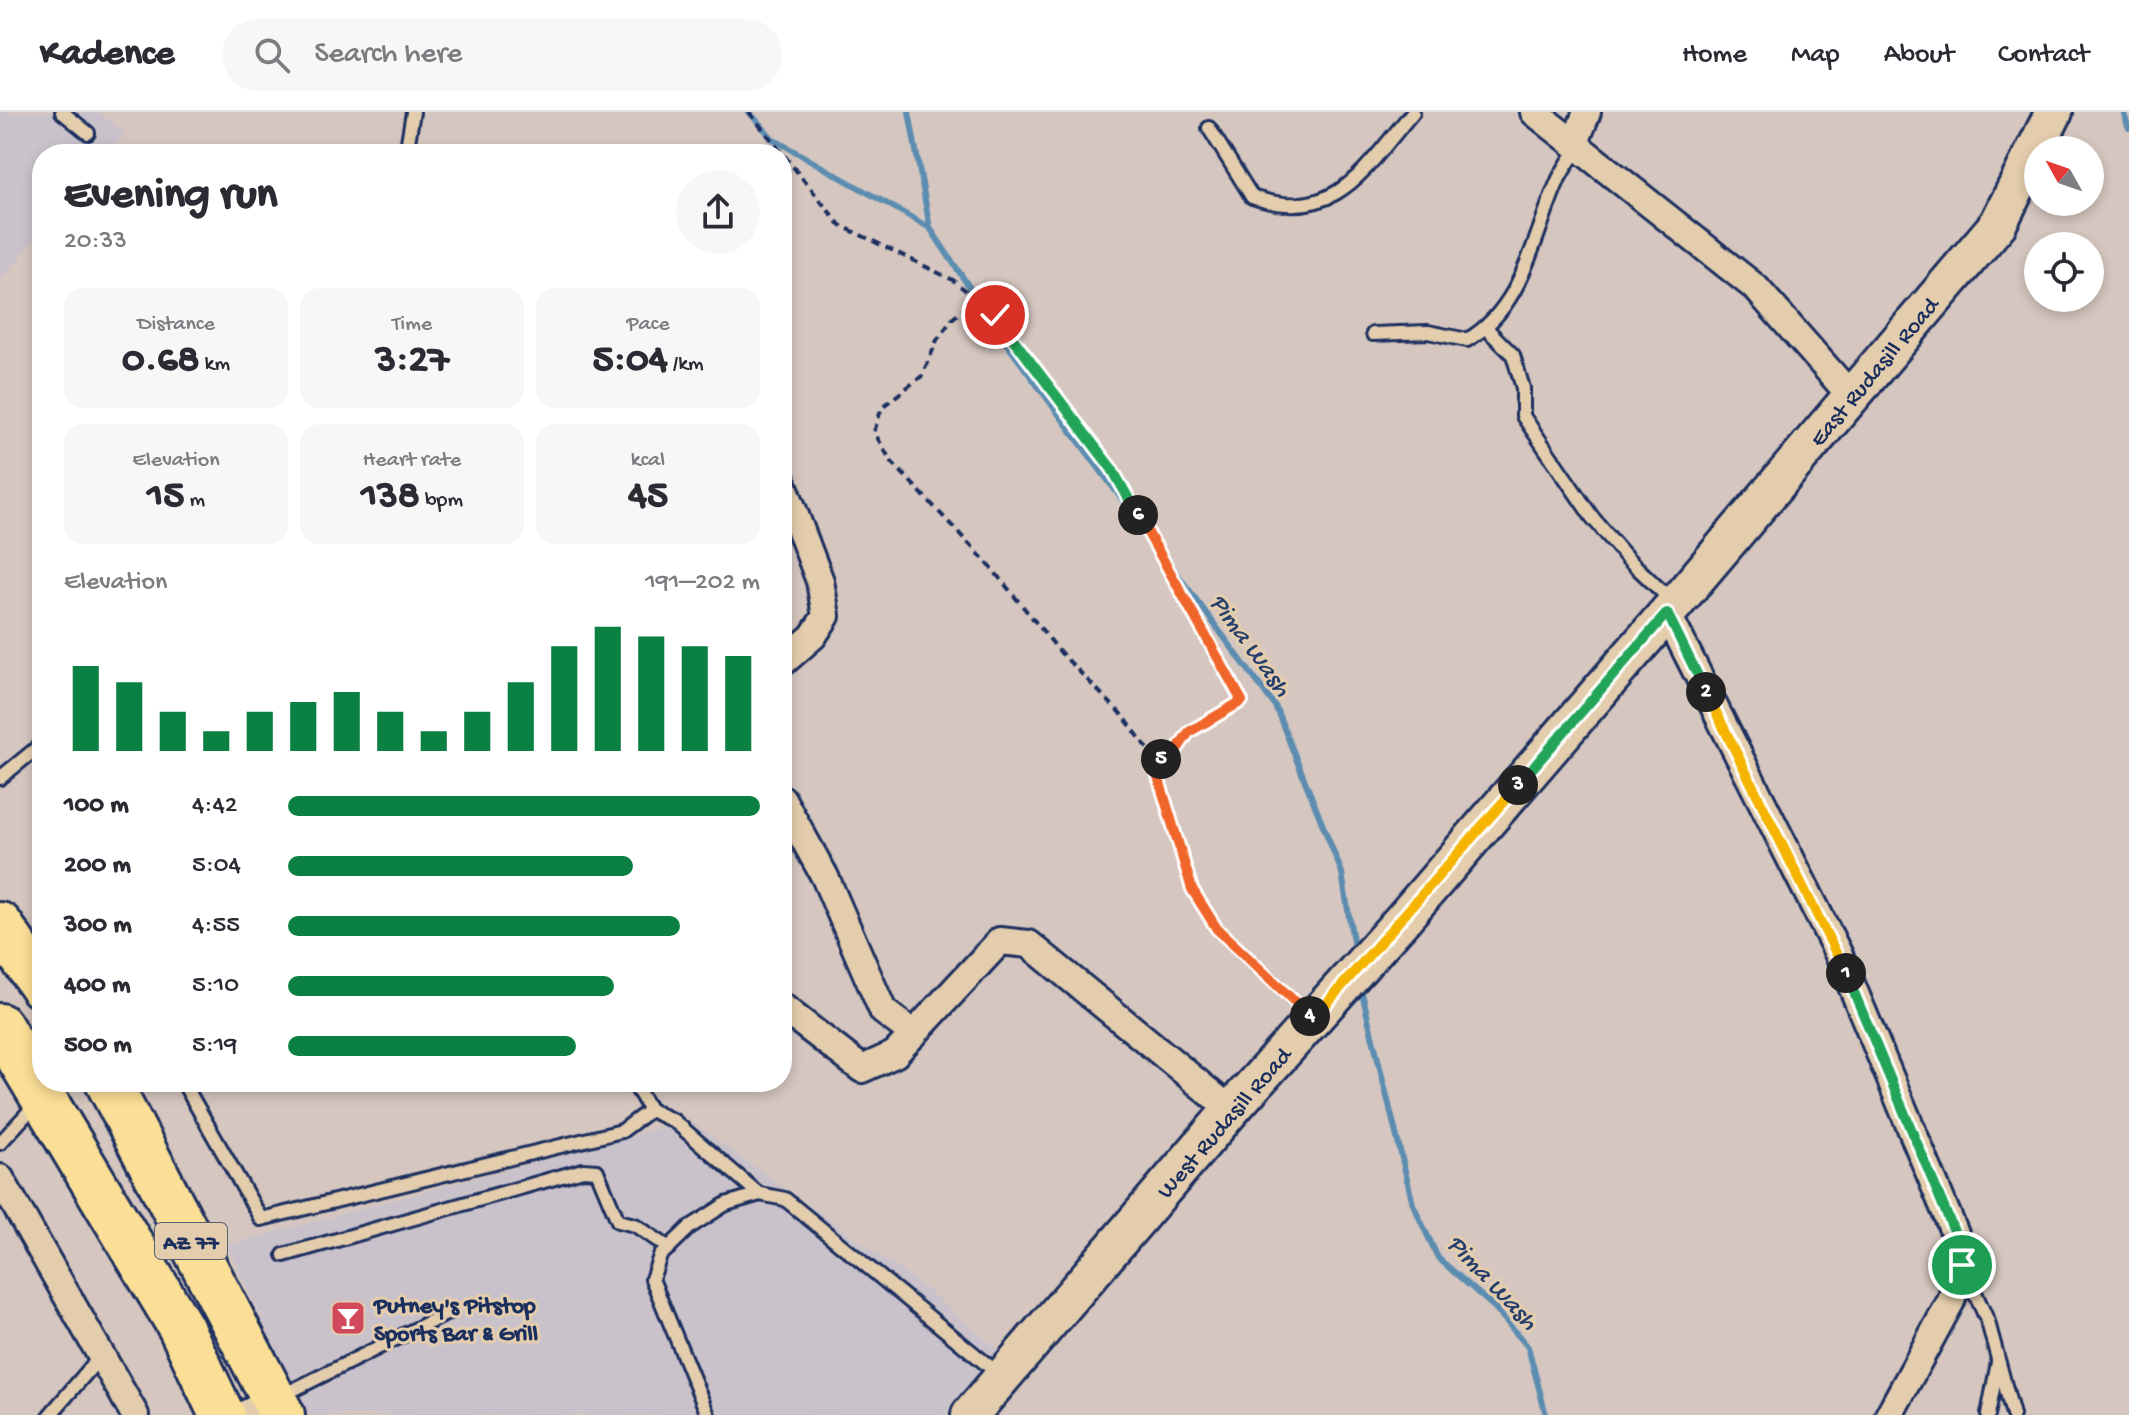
<!DOCTYPE html>
<meta charset="utf-8">
<style>
body{margin:0;font-family:"Gochi Hand",sans-serif;background:#f7f7f7;color:#2b2b33;height:100vh;display:flex;flex-direction:column;font-size:30px;white-space:nowrap}
*{box-sizing:border-box;margin:0}
p{font-size:26px;color:#7c7c81}
.icon{flex:none;width:44px;height:44px;fill:none;stroke:currentColor;stroke-width:2;stroke-linecap:round;stroke-linejoin:round}
.map{position:relative;flex:1;overflow:hidden}
.drawer{position:absolute;left:32px;top:32px;width:760px;height:948px;display:flex;flex-direction:column;background:#fff;border-radius:32px;box-shadow:0 4px 12px #0003}
.drawer>*{flex:none}
.needle{width:52px;rotate:310deg}
.buttons{position:absolute;left:2024px;top:24px;display:grid;gap:16px}
.buttons a{display:grid;place-items:center;width:80px;height:80px;border-radius:50%;background:#fff;box-shadow:0 4px 12px #0003;font-size:40px}
.pin{position:absolute;display:grid;place-items:center;width:68px;height:68px;color:#fff;margin:-34px;border:4px solid #fff;border-radius:50%;box-shadow:0 2px 8px #0007}
.km{position:absolute;width:40px;height:40px;margin:-20px;border-radius:50%;background:#222;color:#fff;font-size:22px;line-height:40px;text-align:center}
.round{display:grid;place-items:center;flex:none;width:84px;height:84px;border-radius:42px;background:#f7f7f7}
.headline{display:flex;align-items:center;justify-content:space-between;height:136px;padding:0 32px}
h1{font-size:44px;font-weight:700;line-height:60px}
.stats{display:grid;grid-template-columns:repeat(3,1fr);gap:12px;height:136px;padding:8px 32px}
.stats div{display:grid;align-content:center;border-radius:20px;background:#f7f7f7;text-align:center}
.stats b{font-size:40px;font-weight:700}
.stats small{font-size:22px;font-weight:400}
.stats p{font-size:22px}
.chart{height:224px;padding:16px 32px}
.chart p{display:flex;justify-content:space-between}
.chart svg{width:100%;height:144px;margin-top:8px;stroke:#0b8043;stroke-width:6}
ul{padding:0 32px;list-style:none;font-size:26px}
li{display:grid;grid-template-columns:128px 96px 1fr;align-items:center;height:60px}
li i{height:20px;border-radius:10px;background:#0b8043}
header{display:flex;align-items:center;gap:48px;box-sizing:border-box;height:112px;padding:0 40px;background:#fff;border-bottom:2px solid #e1e1e2}
header strong{font-size:38px}
nav{display:flex;gap:44px;margin-inline-start:auto;font-size:28px}
.search{width:560px;height:72px;background:#f7f7f7;display:flex;align-items:center;gap:20px;box-sizing:border-box;padding:0 28px;border-radius:44px;color:#7c7c81;font-size:30px}
.map>svg:first-child{display:block}
</style>
<header>
<strong>Kadence</strong>
<div class="search"><svg class="icon" aria-label="search" viewBox="0 0 24 24"><circle cx="10" cy="10" r="6"/><path d="M15 15l6 6"/></svg>Search here</div>
<nav><a>Home</a><a>Map</a><a>About</a><a>Contact</a></nav>
</header>
<div class="map">
<svg width="2129" height="1303" viewBox="0 0 2129 1303">
<rect width="100%" height="100%" fill="#d5c6bf"/>
<filter id="ink" filterUnits="userSpaceOnUse"><feTurbulence type="fractalNoise" baseFrequency=".0125" numOctaves="2"/><feDisplacementMap in="SourceGraphic" scale="16" xChannelSelector="R" yChannelSelector="G"/><feConvolveMatrix kernelMatrix="1 2 1 2 8 2 1 2 1" color-interpolation-filters="sRGB"/></filter>
<g filter="url(#ink)">
<g fill="#cac2cb">
<polygon points="0,0 99,0 125,22 108,42 42,42 42,119 0,169"/>
<polygon points="689,1008 924,1175 1007,1245 957,1303 307,1303 227,1133"/>
</g>
<g fill="none" stroke-linecap="round" stroke-linejoin="round">
<g stroke="#5b8db1" stroke-width="6">
<polyline points="749,0 773,27 930,116 1009,235 1275,594 1342,761 1355,842"/>
<polyline points="909,0 930,116"/>
<polyline points="2123,0 2129,16"/>
<polyline points="1360,873 1413,1092 1438,1146 1495,1196 1528,1235 1546,1303"/>
</g>
<defs>
<g id="lane">
<polyline points="62,0 88,21"/>
<path d="M1209 16 1252 85C1336 113 1364 57 1413 0"/>
<polyline points="406,42 413,0"/>
<polyline points="1487,217 1513,243 1523,276 1523,304 1592,405 1628,447 1674,491"/>
<path d="M1373 222 1428 220 1467 228C1523 196 1533 126 1557 71 1562 58 1572 46 1579 34"/>
<polyline points="0,666 42,632"/>
<polyline points="183,970 261,1107 622,1019 650,998 633,970"/>
<polyline points="650,998 674,1009 759,1082"/>
<polyline points="0,1031 36,992"/>
<polyline points="284,1143 583,1058 597,1059 618,1109 635,1113 669,1136"/>
<polyline points="1964,1156 1988,1210 2013,1303"/>
<polyline points="281,1284 450,1200"/>
<polyline points="50,1303 100,1245"/>
<polyline points="708,1303 652,1167 660,1144 690,1115 726,1092 760,1082 785,1087 1001,1264"/>
<polyline points="1988,1303 1998,1250"/>
</g>
<g id="street">
<polyline points="1534,0 1756,176 1852,285"/>
<polyline points="1575,31 1587,0"/>
<polyline points="782,369 820,469 826,504 813,524 782,551"/>
<polyline points="1667,501 1839,843 1955,1122 1962,1153 1951,1189 1889,1303"/>
<polyline points="782,687 825,765 883,899 914,922"/>
<polyline points="782,895 862,957 895,942 1000,829 1029,832 1231,998"/>
<polyline points="0,1066 135,1303"/>
<polyline points="243,1303 275,1288"/>
</g>
<polyline id="secondary" points="970,1303 1231,998 1402,808 1675,492 1998,112 2054,0"/>
<g id="highway">
<polyline points="0,813 42,874"/>
<polyline points="0,914 181,1216 222,1303"/>
<polyline points="108,970 282,1303"/>
</g>
</defs>
<use href="#lane" stroke="#1b2f5e" stroke-width="18"/>
<use href="#street" stroke="#1b2f5e" stroke-width="32"/>
<use href="#secondary" stroke="#1b2f5e" stroke-width="42"/>
<use href="#highway" stroke="#1b2f5e" stroke-width="50"/>
<g stroke="#1b2f5e" stroke-width="4" stroke-dasharray="8 6" stroke-linecap="butt">
<polyline points="749,0 840,113 953,168 995,203 1112,357 1242,589 1189,620 1178,636 1154,651"/>
<polyline points="995,203 969,194 953,206 937,228 922,264 882,295 874,320 891,349 988,452 1061,541 1124,605 1151,641 1192,777 1217,817 1294,889"/>
</g>
<use href="#lane" stroke="#e4cdad" stroke-width="12"/>
<use href="#street" stroke="#e4cdad" stroke-width="26"/>
<use href="#secondary" stroke="#e4cdad" stroke-width="36"/>
<use href="#highway" stroke="#fbdf96" stroke-width="44"/>
</g>
</g>
<g fill="none" stroke-linecap="round" stroke-linejoin="round" filter="url(#ink)">
<defs>
<polyline id="split-1" points="1846,861 1955,1122 1962,1153"/>
<polyline id="split-2" points="1706,580 1846,861"/>
<polyline id="split-3" points="1518,673 1667,501 1706,580"/>
<polyline id="split-4" points="1310,904 1313,907 1518,673"/>
<polyline id="split-5" points="1161,647 1154,651 1192,777 1217,817 1310,904"/>
<polyline id="split-6" points="1138,403 1242,589 1189,620 1178,636 1161,647"/>
<polyline id="split-7" points="995,203 1112,357 1138,403"/>
</defs>
<use href="#split-1" stroke="#fff" stroke-width="16"/>
<use href="#split-2" stroke="#fff" stroke-width="16"/>
<use href="#split-3" stroke="#fff" stroke-width="16"/>
<use href="#split-4" stroke="#fff" stroke-width="16"/>
<use href="#split-5" stroke="#fff" stroke-width="16"/>
<use href="#split-6" stroke="#fff" stroke-width="16"/>
<use href="#split-7" stroke="#fff" stroke-width="16"/>
<use href="#split-1" stroke="#22a559" stroke-width="10"/>
<use href="#split-2" stroke="#f5b400" stroke-width="10"/>
<use href="#split-3" stroke="#22a559" stroke-width="10"/>
<use href="#split-4" stroke="#f5b400" stroke-width="10"/>
<use href="#split-5" stroke="#f0652b" stroke-width="10"/>
<use href="#split-6" stroke="#f0652b" stroke-width="10"/>
<use href="#split-7" stroke="#22a559" stroke-width="10"/>
</g>
<defs>
<symbol id="bar-square" viewBox="-11 -11 22 22"><rect x="-9" y="-9" width="18" height="18" rx="4" fill="#d1495b" stroke="#e4cdad"/><path d="M-6-5H6L.8 .8V4.5H3.5V6h-7V4.5H-.8V.8Z" fill="#fff"/></symbol>
</defs>
<g fill-rule="evenodd">
<use href="#bar-square" x="328" y="1186" width="40" height="40"/>
</g>
<g text-anchor="middle" stroke-width="6" stroke-linejoin="round" paint-order="stroke">
<rect fill="#e4cdad" stroke="#575e76" stroke-width="2" x="155" y="1111" width="72" height="36" rx="6"/>
<g font-size="22" font-weight="bold" fill="#1b2f5e">
<text x="191" y="1137">AZ 77</text>
</g>
<g font-size="24" fill="#1b2f5e" stroke="#e4cdad">
<text transform="translate(1873 259) rotate(-50)" y="8">East Rudasill Road</text>
<text transform="translate(1223 1010) rotate(-49)" y="8">West Rudasill Road</text>
</g>
<g font-size="24" font-weight="bold" fill="#1b2f5e" stroke="#e4cdad" text-anchor="start">
<text x="374" y="1200">Putney's Pitstop<tspan x="374" dy="28">Sports Bar &amp; Grill</tspan></text>
</g>
<g font-size="26" font-style="italic" fill="#263f6c" stroke="#e4cdad">
<text transform="translate(1252 532) rotate(54)" y="9">Pima Wash</text>
<text transform="translate(1494 1169) rotate(47)" y="9">Pima Wash</text>
</g>
</g>
</svg>
<div class="buttons">
<a><svg class="needle" viewBox="-14 -14 28 28"><path d="M0-13l5 13h-10z" fill="#e53935"/><path d="M0 13l5-13h-10z" fill="#7c7c81"/></svg></a>
<a><svg class="icon" aria-label="locate" viewBox="0 0 24 24"><circle cx="12" cy="12" r="6"/><path d="M12 2v4M12 18v4M2 12h4M18 12h4"/></svg></a>
</div>
<div class="pin" style="left:1962px;top:1153px;background:#1e9e55"><svg class="icon" aria-label="arrive" viewBox="0 0 24 24"><path d="M6 21V4h12l-3 4 3 4H6"/></svg></div>
<div class="pin" style="left:995px;top:203px;background:#d93025"><svg class="icon" aria-label="check" viewBox="0 0 24 24"><path d="M5 12l5 5 9-10"/></svg></div>
<b class="km" style="left:1846px;top:861px">1</b>
<b class="km" style="left:1706px;top:580px">2</b>
<b class="km" style="left:1518px;top:673px">3</b>
<b class="km" style="left:1310px;top:904px">4</b>
<b class="km" style="left:1161px;top:647px">5</b>
<b class="km" style="left:1138px;top:403px">6</b>
<section class="drawer">
<div class="headline"><div><h1>Evening run</h1><p>20:33</p></div><a class="round"><svg class="icon" aria-label="share" viewBox="0 0 24 24"><path d="M12 15V3M7 8l5-5 5 5M5 13v7h14v-7"/></svg></a></div>
<div class="stats">
<div><p>Distance</p><b>0.68<small> km</small></b></div>
<div><p>Time</p><b>3:27</b></div>
<div><p>Pace</p><b>5:04<small> /km</small></b></div>
</div>
<div class="stats">
<div><p>Elevation</p><b>15<small> m</small></b></div>
<div><p>Heart rate</p><b>138<small> bpm</small></b></div>
<div><p>kcal</p><b>45</b></div>
</div>
<div class="chart"><p><span>Elevation</span>191–202 m</p>
<svg viewBox="0 0 160 44" preserveAspectRatio="none"><path d="M5 44V18M15 44V23M25 44V32M35 44V38M45 44V32M55 44V29M65 44V26M75 44V32M85 44V38M95 44V32M105 44V23M115 44V12M125 44V6M135 44V9M145 44V12M155 44V15"/></svg>
</div>
<ul>
<li><b>100 m</b>4:42<i style="width:100%"></i></li>
<li><b>200 m</b>5:04<i style="width:73%"></i></li>
<li><b>300 m</b>4:55<i style="width:83%"></i></li>
<li><b>400 m</b>5:10<i style="width:69%"></i></li>
<li><b>500 m</b>5:19<i style="width:61%"></i></li>
</ul>
</section>
</div>
